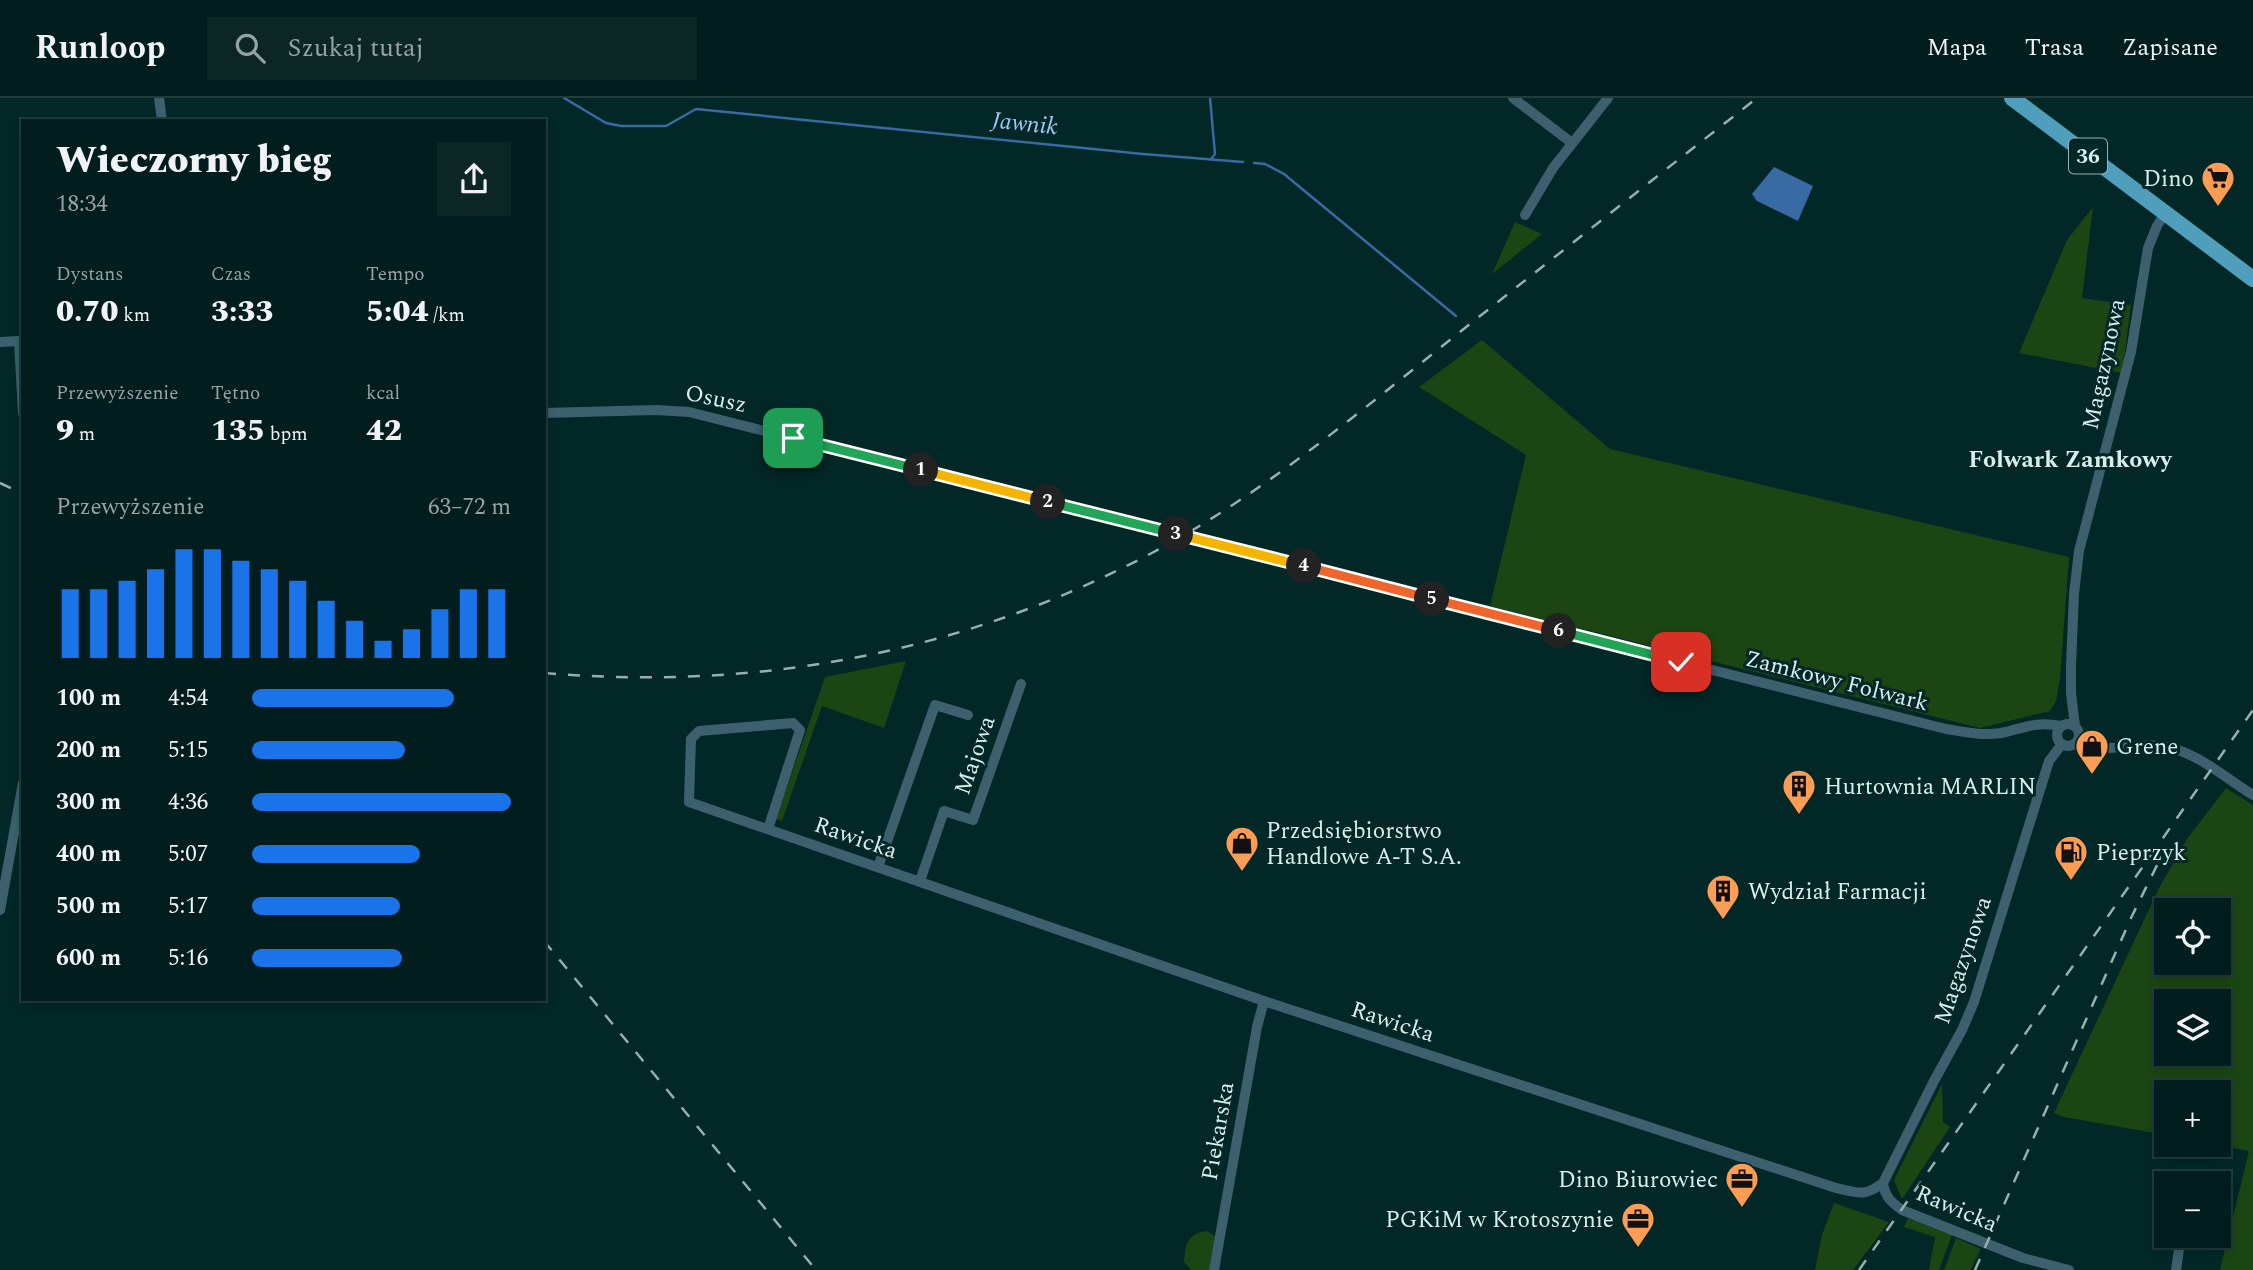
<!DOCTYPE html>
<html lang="pl">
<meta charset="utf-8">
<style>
body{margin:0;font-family:Spectral,serif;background:#0c2626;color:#f1f3f6;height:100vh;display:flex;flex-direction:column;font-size:26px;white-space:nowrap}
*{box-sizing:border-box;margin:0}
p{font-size:23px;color:#96a2a4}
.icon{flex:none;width:38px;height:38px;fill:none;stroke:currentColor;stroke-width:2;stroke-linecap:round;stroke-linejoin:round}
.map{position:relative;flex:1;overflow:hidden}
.drawer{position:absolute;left:21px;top:21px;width:525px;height:882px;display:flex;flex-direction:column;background:#021d1d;border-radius:0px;box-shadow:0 4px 10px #0003,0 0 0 2px #233b3b}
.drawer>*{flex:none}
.controls{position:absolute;left:2154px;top:800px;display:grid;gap:14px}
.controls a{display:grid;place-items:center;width:77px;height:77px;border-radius:0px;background:#021d1d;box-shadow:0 4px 10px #0003,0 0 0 2px #233b3b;font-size:35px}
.pin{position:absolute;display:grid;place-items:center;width:60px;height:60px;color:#fff;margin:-30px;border-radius:14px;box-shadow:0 4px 10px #0006}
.km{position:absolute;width:35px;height:35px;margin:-18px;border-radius:50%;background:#222;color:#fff;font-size:19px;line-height:35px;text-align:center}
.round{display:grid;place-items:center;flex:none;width:74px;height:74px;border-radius:0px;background:#0c2626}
.headline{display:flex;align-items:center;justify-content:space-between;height:119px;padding:0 35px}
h1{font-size:38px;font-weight:800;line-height:52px}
.metrics{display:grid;grid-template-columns:repeat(3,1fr);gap:10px;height:119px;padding:7px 35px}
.metrics div{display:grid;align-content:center}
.metrics b{font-size:30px;font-weight:800}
.metrics small{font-size:19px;font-weight:400}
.metrics p{font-size:19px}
.chart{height:196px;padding:14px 35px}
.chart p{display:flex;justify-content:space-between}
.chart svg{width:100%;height:126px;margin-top:7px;stroke:#1a73e8;stroke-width:6}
ul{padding:0 35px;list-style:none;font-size:23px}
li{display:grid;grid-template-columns:112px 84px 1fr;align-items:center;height:52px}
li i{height:18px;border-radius:9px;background:#1a73e8}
header{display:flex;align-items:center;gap:42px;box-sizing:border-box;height:98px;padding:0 35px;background:#021d1d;border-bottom:2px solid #233b3b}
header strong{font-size:33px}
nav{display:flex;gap:38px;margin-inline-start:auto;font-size:24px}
.search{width:490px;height:63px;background:#0c2626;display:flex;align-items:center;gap:18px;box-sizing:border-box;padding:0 24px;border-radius:0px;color:#96a2a4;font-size:26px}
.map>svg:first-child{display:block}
</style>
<header>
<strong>Runloop</strong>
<div class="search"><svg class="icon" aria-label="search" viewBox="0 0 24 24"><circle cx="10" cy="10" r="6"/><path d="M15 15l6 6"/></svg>Szukaj tutaj</div>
<nav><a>Mapa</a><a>Trasa</a><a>Zapisane</a></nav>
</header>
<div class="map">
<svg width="2253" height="1172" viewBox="0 0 2253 1172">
<rect width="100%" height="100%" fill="#022727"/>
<g fill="#1b4513" fill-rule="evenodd">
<polygon points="2093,109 2082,200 2131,207 2122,275 2019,255 2067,142"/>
<polygon points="1515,124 1542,136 1492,176"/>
<polygon points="1482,242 1610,351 2069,459 2060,581 2056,603 2050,613 1980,630 1490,508 1526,357 1419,289"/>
<polygon points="906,563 884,630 822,608 782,723 776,721 825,579"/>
<path d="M2226 690 2253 707V1172H2220L2249 1053 2218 1047 2219 994H2166V1037L2064 1019 2054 1015 2158 792 2187 741ZM2166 812H2219V864H2166ZM2166 903H2219V956H2166Z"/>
<polygon points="1942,986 1943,1024 1950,1029 1902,1101 1894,1083 1896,1078"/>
<polygon points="1834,1105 1889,1124 1853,1172 1815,1172 1822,1137"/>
<polygon points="1908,1120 1952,1137 1939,1172 1929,1172 1935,1139 1904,1129"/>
<path d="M1207 1133 1215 1138 1209 1172H1191L1184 1164C1185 1146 1188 1135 1207 1133Z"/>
<polygon points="1956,1140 1981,1151 1970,1172 1944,1172"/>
</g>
<polygon fill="#386ba3" points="1774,69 1813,88 1798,123 1757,103 1752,96"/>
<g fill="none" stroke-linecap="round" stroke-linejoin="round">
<g stroke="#386ba3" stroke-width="2.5">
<polyline points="564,0 606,25 621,28 666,28 696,11 1143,56 1243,64"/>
<polyline points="1210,0 1215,56 1211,61"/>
<polyline points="1254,65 1265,66 1284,76 1456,218"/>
</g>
<g stroke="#3c606e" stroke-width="10">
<polyline points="159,0 162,23"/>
<polyline points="1513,0 1572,45"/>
<polyline points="1525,117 1553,70 1608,0"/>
<polyline points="23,242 19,243 23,315"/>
<polyline points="0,244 19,243"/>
<path d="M544 315 656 312 689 314 1946 631C1965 634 1982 638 2001 635 2025 630 2035 623 2061 628"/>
<circle cx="2068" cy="637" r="11"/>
<polyline points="2075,628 2071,595 2071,567 2074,496 2079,453 2131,254 2148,150 2157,128 2165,115"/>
<path d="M2074 646C2103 656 2132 645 2161 648 2195 652 2225 680 2253 697"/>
<path d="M768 731 800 632 793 625 699 633 691 641 689 704 1264 903 1836 1090C1859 1095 1864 1099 1883 1085L1934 983 1962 932 1974 904 2049 663 2062 646"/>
<polyline points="878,769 935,607 968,617"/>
<polyline points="920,783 944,713 973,722 1021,586"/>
<polyline points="0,812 23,685"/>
<path d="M1883 1085C1885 1099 1891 1104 1902 1112L2023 1160 2069 1172"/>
<polyline points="1214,1172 1257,929 1264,903"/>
<polyline points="2176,1172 2181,1138"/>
</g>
<polyline stroke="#4f9fbc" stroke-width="16" points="2012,0 2253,181"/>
<g stroke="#97afaf" stroke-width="2.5" stroke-dasharray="12 12" stroke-linecap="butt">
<polyline points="0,385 23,396"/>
<path d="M544 575C769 594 984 551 1181 439 1279 382 1367 308 1456 237 1556 158 1656 79 1757 0"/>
<polyline points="544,843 816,1172"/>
<polyline points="1859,1172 2253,612"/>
<polyline points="1975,1172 2131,820 2165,751"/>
</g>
</g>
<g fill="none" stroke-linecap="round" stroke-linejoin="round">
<defs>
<polyline id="split-1" points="793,340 921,372"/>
<polyline id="split-2" points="921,372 1048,404"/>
<polyline id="split-3" points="1048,404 1176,436"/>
<polyline id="split-4" points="1176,436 1304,468"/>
<polyline id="split-5" points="1304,468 1432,501"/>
<polyline id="split-6" points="1432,501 1559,533"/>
<polyline id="split-7" points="1559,533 1681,564"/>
</defs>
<use href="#split-1" stroke="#fff" stroke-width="14"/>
<use href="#split-2" stroke="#fff" stroke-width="14"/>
<use href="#split-3" stroke="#fff" stroke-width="14"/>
<use href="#split-4" stroke="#fff" stroke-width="14"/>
<use href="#split-5" stroke="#fff" stroke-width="14"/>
<use href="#split-6" stroke="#fff" stroke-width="14"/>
<use href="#split-7" stroke="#fff" stroke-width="14"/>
<use href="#split-1" stroke="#22a559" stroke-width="9"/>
<use href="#split-2" stroke="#f5b400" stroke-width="9"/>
<use href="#split-3" stroke="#22a559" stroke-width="9"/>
<use href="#split-4" stroke="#f5b400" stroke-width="9"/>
<use href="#split-5" stroke="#f0652b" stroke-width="9"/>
<use href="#split-6" stroke="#f0652b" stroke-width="9"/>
<use href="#split-7" stroke="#22a559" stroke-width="9"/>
</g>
<defs>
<symbol id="supermarket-pin" viewBox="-11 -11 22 30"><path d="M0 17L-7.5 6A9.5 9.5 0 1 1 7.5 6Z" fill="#fc9d53" stroke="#022727"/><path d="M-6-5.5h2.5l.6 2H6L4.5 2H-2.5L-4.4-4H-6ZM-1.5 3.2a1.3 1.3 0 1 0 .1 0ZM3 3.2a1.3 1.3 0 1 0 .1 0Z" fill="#111"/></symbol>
<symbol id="shop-pin" viewBox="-11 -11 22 30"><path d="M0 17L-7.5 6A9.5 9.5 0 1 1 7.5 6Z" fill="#fc9d53" stroke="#022727"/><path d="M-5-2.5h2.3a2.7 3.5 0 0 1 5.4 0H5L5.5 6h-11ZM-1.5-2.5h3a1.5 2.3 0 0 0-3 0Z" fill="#111"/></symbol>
<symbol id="building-pin" viewBox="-11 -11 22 30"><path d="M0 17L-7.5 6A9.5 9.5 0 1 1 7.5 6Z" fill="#fc9d53" stroke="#022727"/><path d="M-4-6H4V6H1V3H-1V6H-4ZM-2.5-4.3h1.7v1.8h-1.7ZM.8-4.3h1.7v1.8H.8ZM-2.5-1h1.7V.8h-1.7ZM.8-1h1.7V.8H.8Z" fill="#111"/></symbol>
<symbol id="fuel-pin" viewBox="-11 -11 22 30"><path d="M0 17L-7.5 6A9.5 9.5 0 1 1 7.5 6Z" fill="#fc9d53" stroke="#022727"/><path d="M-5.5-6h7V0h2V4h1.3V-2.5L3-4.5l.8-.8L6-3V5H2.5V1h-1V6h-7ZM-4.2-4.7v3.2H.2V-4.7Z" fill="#111"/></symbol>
<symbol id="office-pin" viewBox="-11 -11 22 30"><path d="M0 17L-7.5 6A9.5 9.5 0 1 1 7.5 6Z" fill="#fc9d53" stroke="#022727"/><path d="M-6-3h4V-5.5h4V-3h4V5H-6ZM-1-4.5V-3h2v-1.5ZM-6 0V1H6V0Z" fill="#111"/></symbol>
</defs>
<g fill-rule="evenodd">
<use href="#supermarket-pin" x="2199" y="61" width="38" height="52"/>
<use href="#shop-pin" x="2073" y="629" width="38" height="52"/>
<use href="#building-pin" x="1780" y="669" width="38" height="52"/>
<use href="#shop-pin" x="1223" y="726" width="38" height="52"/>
<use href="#fuel-pin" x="2052" y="735" width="38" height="52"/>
<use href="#building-pin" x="1704" y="774" width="38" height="52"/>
<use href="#office-pin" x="1723" y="1062" width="38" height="52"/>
<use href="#office-pin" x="1619" y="1102" width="38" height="52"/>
</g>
<g text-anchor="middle" stroke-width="6" stroke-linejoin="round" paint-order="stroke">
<rect fill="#022727" stroke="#99b2b2" stroke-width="2" x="2069" y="40.5" width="38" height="35" rx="5"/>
<g font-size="21" font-weight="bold" fill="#daeded">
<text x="2088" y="65">36</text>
</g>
<g font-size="23" fill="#daeded" stroke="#022727" text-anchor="start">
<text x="2194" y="88" text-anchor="end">Dino</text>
<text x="2116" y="656">Grene</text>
<text x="1824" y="696">Hurtownia MARLIN</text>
<text x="1266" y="740">Przedsiębiorstwo<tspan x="1266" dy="26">Handlowe A-T S.A.</tspan></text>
<text x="2096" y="762">Pieprzyk</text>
<text x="1748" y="801">Wydział Farmacji</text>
<text x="1718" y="1089" text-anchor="end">Dino Biurowiec</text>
<text x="1614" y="1129" text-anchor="end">PGKiM w Krotoszynie</text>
</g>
<g font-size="23" fill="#daeded" stroke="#022727">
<text transform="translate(2103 266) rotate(-78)" y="8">Magazynowa</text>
<text transform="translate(716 300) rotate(12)" y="8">Osusz</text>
<text transform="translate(1837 582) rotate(14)" y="8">Zamkowy Folwark</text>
<text transform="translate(974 657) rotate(-71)" y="8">Majowa</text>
<text transform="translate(856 739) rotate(19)" y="8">Rawicka</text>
<text transform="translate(1962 862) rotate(-71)" y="8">Magazynowa</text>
<text transform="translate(1393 923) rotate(18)" y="8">Rawicka</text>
<text transform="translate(1217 1033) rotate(-80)" y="8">Piekarska</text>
<text transform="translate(1957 1110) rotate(23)" y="8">Rawicka</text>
</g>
<g font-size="24" font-style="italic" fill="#9dc7f6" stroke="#022727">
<text transform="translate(1025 25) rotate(6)" y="8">Jawnik</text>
</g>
<g font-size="24" font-weight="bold" fill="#daeded" stroke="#022727">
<text x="2070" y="369">Folwark Zamkowy</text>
</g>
</g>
</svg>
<div class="controls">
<a><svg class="icon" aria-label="locate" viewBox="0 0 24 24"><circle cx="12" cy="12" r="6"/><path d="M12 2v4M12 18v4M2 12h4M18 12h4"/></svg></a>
<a><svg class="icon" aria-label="layers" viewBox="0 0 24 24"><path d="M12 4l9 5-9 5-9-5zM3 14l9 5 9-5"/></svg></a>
<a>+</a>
<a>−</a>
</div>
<div class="pin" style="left:793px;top:340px;background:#1e9e55"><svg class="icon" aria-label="arrive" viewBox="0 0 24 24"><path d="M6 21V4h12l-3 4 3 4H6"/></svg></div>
<div class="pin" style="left:1681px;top:564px;background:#d93025"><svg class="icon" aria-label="check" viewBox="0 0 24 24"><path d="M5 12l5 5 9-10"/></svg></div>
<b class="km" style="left:921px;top:372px">1</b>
<b class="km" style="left:1048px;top:404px">2</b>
<b class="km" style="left:1176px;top:436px">3</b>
<b class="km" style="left:1304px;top:468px">4</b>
<b class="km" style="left:1432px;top:501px">5</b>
<b class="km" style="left:1559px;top:533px">6</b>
<section class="drawer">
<div class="headline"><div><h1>Wieczorny bieg</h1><p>18:34</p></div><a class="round"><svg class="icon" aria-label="share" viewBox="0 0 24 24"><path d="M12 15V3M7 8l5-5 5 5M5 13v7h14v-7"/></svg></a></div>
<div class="metrics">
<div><p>Dystans</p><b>0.70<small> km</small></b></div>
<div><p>Czas</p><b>3:33</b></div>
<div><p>Tempo</p><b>5:04<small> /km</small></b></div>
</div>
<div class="metrics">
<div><p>Przewyższenie</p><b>9<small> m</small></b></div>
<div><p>Tętno</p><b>135<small> bpm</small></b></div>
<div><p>kcal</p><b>42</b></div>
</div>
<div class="chart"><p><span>Przewyższenie</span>63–72 m</p>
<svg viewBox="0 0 160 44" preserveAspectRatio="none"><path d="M5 44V20M15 44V20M25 44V17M35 44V13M45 44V6M55 44V6M65 44V10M75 44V13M85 44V17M95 44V24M105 44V31M115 44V38M125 44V34M135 44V27M145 44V20M155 44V20"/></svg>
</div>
<ul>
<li><b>100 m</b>4:54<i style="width:78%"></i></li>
<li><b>200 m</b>5:15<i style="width:59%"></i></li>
<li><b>300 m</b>4:36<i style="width:100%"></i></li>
<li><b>400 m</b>5:07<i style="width:65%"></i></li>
<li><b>500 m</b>5:17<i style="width:57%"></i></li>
<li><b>600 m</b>5:16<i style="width:58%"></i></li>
</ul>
</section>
</div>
